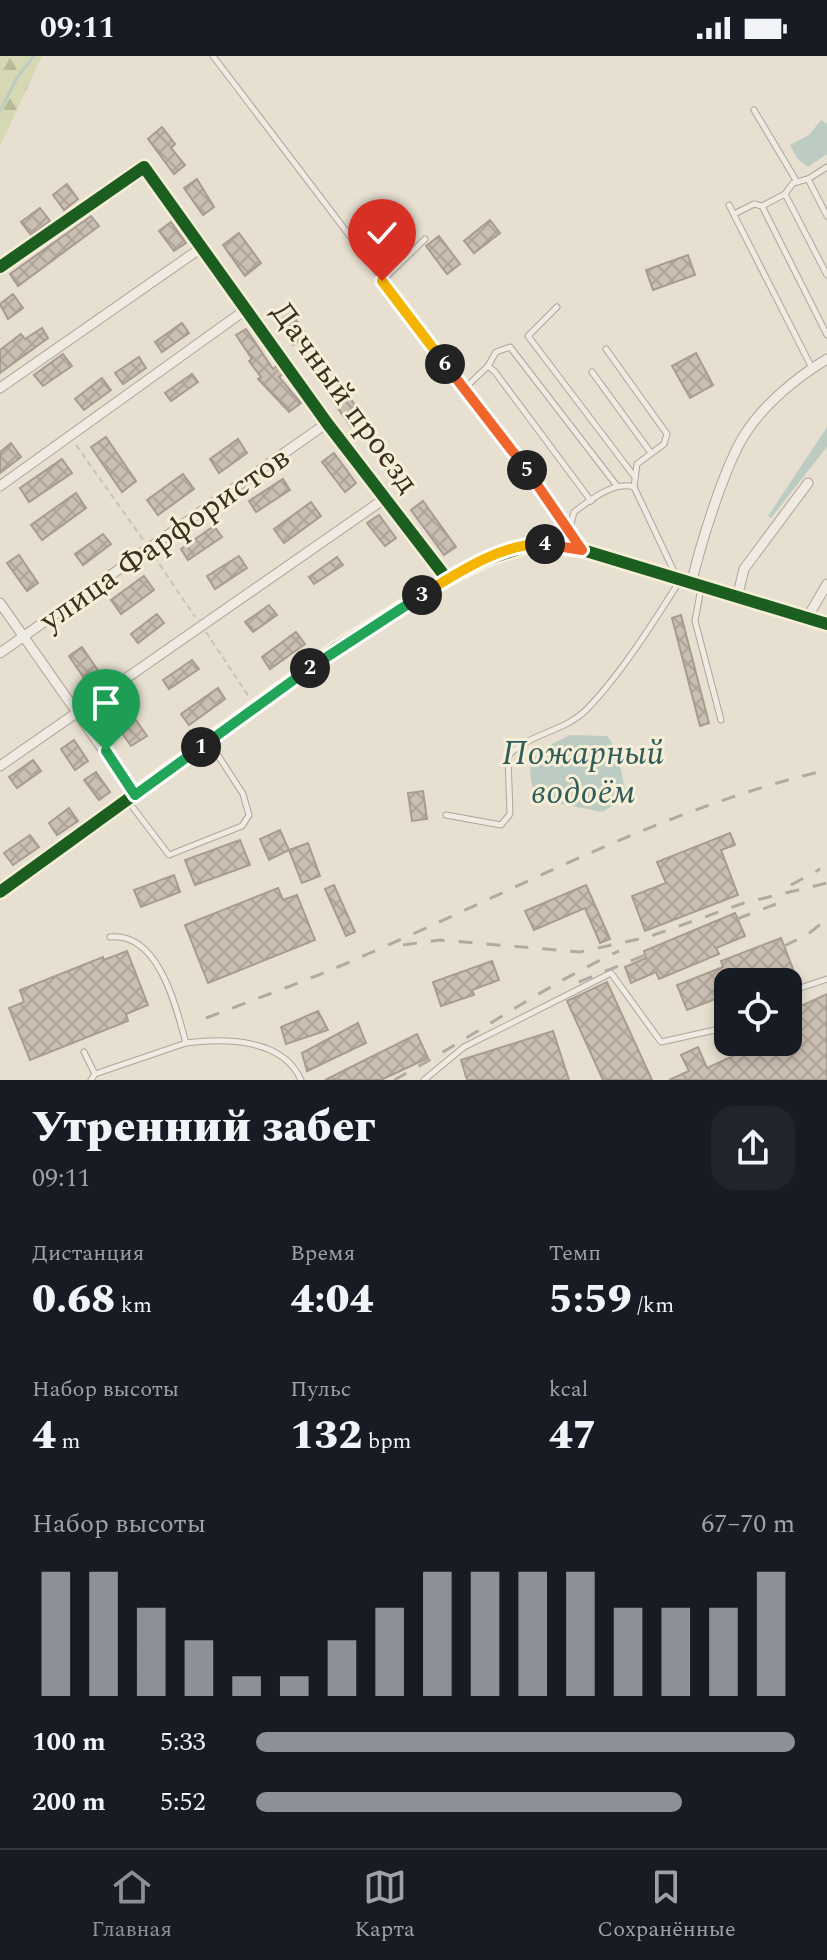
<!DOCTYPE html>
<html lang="ru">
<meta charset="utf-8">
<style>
body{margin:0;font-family:Spectral,serif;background:#20242c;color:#f1f3f6;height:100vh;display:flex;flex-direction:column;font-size:30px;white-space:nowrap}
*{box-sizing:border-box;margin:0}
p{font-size:26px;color:#9ea1a6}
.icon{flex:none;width:44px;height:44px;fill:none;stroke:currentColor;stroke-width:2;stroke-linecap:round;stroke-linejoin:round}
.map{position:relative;height:1024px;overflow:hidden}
.details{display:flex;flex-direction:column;background:#171b24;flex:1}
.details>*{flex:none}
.buttons{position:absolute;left:714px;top:912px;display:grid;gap:16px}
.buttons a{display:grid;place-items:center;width:88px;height:88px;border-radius:16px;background:#171b24;box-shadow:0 4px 12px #0003;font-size:40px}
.pin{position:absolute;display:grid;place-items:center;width:68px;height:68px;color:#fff;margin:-82px -34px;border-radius:50% 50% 50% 0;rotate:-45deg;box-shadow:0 0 8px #0007}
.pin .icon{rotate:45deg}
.km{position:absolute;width:40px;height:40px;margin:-20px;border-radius:50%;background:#222;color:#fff;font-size:22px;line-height:40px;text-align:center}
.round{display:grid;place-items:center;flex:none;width:84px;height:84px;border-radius:24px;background:#20242c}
.headline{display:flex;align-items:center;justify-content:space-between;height:136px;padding:0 32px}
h1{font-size:44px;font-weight:800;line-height:60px}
.metrics{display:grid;grid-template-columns:repeat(3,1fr);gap:12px;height:136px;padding:8px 32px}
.metrics div{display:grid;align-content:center}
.metrics b{font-size:40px;font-weight:800}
.metrics small{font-size:22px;font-weight:400}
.metrics p{font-size:22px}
.chart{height:224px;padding:16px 32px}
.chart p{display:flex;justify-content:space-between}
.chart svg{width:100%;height:144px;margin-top:8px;stroke:#8c9099;stroke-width:6}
ul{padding:0 32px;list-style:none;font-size:26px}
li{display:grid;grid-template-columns:128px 96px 1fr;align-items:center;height:60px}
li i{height:20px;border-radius:10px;background:#8c9099}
.status{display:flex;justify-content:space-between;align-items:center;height:56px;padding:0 40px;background:#171b24;direction:ltr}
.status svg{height:22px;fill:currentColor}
.dock{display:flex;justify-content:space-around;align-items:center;height:112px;border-top:2px solid #363941;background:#171b24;font-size:22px;color:#9ea1a6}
.dock a{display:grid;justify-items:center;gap:4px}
.dock .selected{color:#8c9099}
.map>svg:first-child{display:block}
</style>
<div class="status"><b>09:11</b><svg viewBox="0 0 49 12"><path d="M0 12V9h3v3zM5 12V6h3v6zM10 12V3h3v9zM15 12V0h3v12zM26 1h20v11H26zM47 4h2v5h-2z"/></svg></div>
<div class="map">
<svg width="827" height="1024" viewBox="0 0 827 1024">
<defs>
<pattern id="forest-firs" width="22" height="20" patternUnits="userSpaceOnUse" patternTransform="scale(2)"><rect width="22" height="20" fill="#d6d7b3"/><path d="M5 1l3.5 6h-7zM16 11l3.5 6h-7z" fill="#b9b99a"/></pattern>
<pattern id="building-cross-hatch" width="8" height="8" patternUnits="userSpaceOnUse" patternTransform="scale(2)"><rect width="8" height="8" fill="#cbbfb2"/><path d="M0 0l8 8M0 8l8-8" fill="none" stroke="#afa499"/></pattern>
</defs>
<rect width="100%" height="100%" fill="#e7e0d1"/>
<polygon fill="url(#forest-firs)" points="0,0 42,0 0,90"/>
<g fill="#bcccc2">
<polygon points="821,64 827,68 827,98 808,111 797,102 790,89 809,79"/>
<polygon points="827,371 827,391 771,462 768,460"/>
<path d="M570 679 607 680 616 692 627 742 602 756 537 743C520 702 536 696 570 679Z"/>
</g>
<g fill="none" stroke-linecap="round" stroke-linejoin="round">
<polyline stroke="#bcccc2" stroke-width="3" points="0,55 17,22 34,0"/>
</g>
<g fill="url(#building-cross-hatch)" stroke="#a89c90" stroke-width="2">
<polygon points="162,71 175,88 171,92 185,109 174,118 148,83"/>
<polygon points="197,123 214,151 203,159 184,132"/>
<polygon points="67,128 78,143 64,154 53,139"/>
<polygon points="40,152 50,165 31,179 21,166"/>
<polygon points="91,160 99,170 18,230 10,218"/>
<polygon points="490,164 500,177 474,197 464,185"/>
<polygon points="171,166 186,187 174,195 159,175"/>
<polygon points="239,177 261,207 245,220 223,189"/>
<polygon points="439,180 460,208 447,218 426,190"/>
<polygon points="688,199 695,219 653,234 646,214"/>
<polygon points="13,238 23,252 8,263 0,248"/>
<polygon points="291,257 307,280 293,289 277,266"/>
<polygon points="182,267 189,277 162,296 155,286"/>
<polygon points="42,272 48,282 0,317 0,294 21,278 25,283"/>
<polygon points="246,273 273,313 277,310 283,318 279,321 301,347 289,356 258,323 261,321 249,305 252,303 236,279"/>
<polygon points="696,297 713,329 690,342 672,310"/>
<polygon points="63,298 72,310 43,330 34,319"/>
<polygon points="139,301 146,312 123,328 115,317"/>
<polygon points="192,318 198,326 171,345 165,337"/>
<polygon points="102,322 111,334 84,354 75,343"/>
<polygon points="343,332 364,362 351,371 330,341"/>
<polygon points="106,381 136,425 122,436 91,391"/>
<polygon points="238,383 247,397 219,417 210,403"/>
<polygon points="11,387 21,401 0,417 0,396"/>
<polygon points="334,397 356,427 345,436 322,406"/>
<polygon points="62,403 72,417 29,446 20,432"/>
<polygon points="183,418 194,433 158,459 147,444"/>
<polygon points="283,423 290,434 256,456 249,445"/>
<polygon points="76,437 86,452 42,484 31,469"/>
<polygon points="423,445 456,491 444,499 411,454"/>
<polygon points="311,446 321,460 284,487 274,473"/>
<polygon points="379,459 396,482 385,490 367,467"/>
<polygon points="214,470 222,481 188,504 181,493"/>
<polygon points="103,478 111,488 83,509 75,498"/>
<polygon points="19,499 38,527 27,535 7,507"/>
<polygon points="239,500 247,512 215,533 207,520"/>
<polygon points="337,501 343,509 314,528 309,521"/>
<polygon points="144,520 154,534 121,558 111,544"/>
<polygon points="269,549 277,559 253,576 245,566"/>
<polygon points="157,558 164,567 138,587 131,578"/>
<polygon points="681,559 709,667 700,670 672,562"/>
<polygon points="296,576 305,588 270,613 262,601"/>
<polygon points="82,591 99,616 86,625 69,600"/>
<polygon points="192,604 199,613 169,633 163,624"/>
<polygon points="218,632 225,643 189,669 181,658"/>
<polygon points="131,657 147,680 131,690 115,667"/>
<polygon points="74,684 88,705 75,714 61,693"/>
<polygon points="33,704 41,715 17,732 9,721"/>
<polygon points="96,716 110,736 99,744 84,724"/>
<polygon points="423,735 427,763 412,765 408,737"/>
<polygon points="69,752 78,765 57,779 49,767"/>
<polygon points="280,774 289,794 269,804 260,783"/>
<polygon points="730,777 735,789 721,794 738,839 645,875 632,840 666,827 657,806"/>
<polygon points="30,779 39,791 13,809 4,797"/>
<polygon points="240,784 250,809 195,829 185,804"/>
<polygon points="308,787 320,820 302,827 289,794"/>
<polygon points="174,819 180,836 141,851 134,834"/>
<polygon points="334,829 355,876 346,880 325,833"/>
<polygon points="586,829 610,883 600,887 585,852 534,874 525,855"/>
<polygon points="278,832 283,844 297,839 315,884 208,927 185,869"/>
<polygon points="735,857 745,880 716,892 719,898 659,923 656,916 631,927 625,911 646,902 644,895"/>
<polygon points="781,882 793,913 789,915 792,923 728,926 728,938 687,954 677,929 723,911 721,905"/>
<polygon points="127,895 148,949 126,958 128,965 30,1004 9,952 24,946 20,934 103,901 104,904"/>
<polygon points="492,905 499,924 472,934 474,939 441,950 433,926"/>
<polygon points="607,926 652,1024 603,1024 567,945"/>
<polygon points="827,938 827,1024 669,1024 689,1015 681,999 698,991 707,1012 764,986 788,986 788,956"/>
<polygon points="318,955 328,974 286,988 281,971"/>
<polygon points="358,967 366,987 307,1015 302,997"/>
<polygon points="553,975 569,1024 467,1024 461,1004"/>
<polygon points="417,978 428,1002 381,1024 325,1024"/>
</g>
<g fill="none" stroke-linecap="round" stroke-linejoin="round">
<defs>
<g id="lane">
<polyline points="213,0 515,397 581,493"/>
<polyline points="754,54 797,126"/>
<polyline points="808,123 827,160"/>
<polyline points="785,138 827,219"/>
<polyline points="729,149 812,312"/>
<polyline points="762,150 785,138 793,127 808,123 827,111"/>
<polyline points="734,158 754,148 762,150 827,279"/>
<polyline points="382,225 425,183"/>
<polyline points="557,251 528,280 634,420"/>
<polyline points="488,310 496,296 510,291 617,430"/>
<polyline points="592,316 651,397"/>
<polyline points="465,332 488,310 495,316 591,445"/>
<path d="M570 472 574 456C590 444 614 425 634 431"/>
<polyline points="701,532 695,565 721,664"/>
<polyline points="128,745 169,799 242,770 249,759 243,738 210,687"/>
<path d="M446 759 501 769 510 758 508 700C529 677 565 676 587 653 621 618 653 567 679 526L634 431 637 408 664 388 667 378 606 293"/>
<polyline points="788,936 827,923"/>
<path d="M186 987C224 982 283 982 301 1024"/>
<polyline points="84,996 95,1018 91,1024"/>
<path d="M95 1018 186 987C176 951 159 876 110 881"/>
<polyline points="424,1024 464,991 611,917 661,986 715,974 728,965"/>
</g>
<g id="street">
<polyline points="0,211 144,111 327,367 447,523"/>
<polyline points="0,332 201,192"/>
<polyline points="0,430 248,252"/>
<path d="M691 529C700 490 724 411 745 378 764 348 797 321 827 303"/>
<polyline points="737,542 744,513 808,427"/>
<polyline points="0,547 135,739"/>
<polyline points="807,562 827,528"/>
<polyline points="0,597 327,367"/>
<polyline points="0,710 387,441"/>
</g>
<polyline id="secondary" points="0,836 335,593 447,523 488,503 536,487 586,495 827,568"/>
</defs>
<use href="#lane" stroke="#ada599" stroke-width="7"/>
<use href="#street" stroke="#ada599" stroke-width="11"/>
<use href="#secondary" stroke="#9c958a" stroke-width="14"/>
<g stroke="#c8c2b9" stroke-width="2" stroke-dasharray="6 4" stroke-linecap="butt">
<polyline points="76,389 144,485"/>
<polyline points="154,500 195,561"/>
<polyline points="206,576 249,641"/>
</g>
<use href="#lane" stroke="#efebe3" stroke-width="5"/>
<use href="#street" stroke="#efebe3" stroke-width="9"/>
<use href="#secondary" stroke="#efebe3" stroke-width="12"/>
<g stroke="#afaaa2" stroke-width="3" stroke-dasharray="14 14" stroke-linecap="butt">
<polyline points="791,829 820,813"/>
<polyline points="737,863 776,848"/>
<polyline points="403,889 440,884 580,896 648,881 744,847 827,827"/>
<polyline points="784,890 807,879 827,863"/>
<polyline points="579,926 645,899"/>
<path d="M206 962C261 941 317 921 370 897 520 832 667 751 827 714"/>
<path d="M394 1024C470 983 540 932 619 895"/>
</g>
<defs>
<g id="cycleway">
<polyline points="0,211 144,111 327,367 447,523"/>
<polyline points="0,836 335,593 447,523 488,503 536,487 586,495 827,568"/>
</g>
</defs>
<use href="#cycleway" stroke="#f7eed8" stroke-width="17"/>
<use href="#cycleway" stroke="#1b5e20" stroke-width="12"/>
</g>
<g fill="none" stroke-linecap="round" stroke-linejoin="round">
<defs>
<polyline id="split-1" points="106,695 135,739 201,691"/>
<polyline id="split-2" points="201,691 310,612"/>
<polyline id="split-3" points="310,612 422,539"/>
<path id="split-4" d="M422 539C456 518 503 486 545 488"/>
<polyline id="split-5" points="527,414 582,494 545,488"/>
<polyline id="split-6" points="445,308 527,414"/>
<polyline id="split-7" points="382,225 445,308"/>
</defs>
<use href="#split-1" stroke="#fff" stroke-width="16"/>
<use href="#split-2" stroke="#fff" stroke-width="16"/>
<use href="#split-3" stroke="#fff" stroke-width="16"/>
<use href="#split-4" stroke="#fff" stroke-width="16"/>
<use href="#split-5" stroke="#fff" stroke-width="16"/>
<use href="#split-6" stroke="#fff" stroke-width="16"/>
<use href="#split-7" stroke="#fff" stroke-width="16"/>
<use href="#split-1" stroke="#22a559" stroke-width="10"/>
<use href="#split-2" stroke="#22a559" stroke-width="10"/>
<use href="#split-3" stroke="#22a559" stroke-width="10"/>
<use href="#split-4" stroke="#f5b400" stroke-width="10"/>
<use href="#split-5" stroke="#f0652b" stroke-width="10"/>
<use href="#split-6" stroke="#f0652b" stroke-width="10"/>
<use href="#split-7" stroke="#f5b400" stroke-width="10"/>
</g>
<g text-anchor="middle" stroke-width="6" stroke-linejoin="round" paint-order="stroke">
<g font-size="32" fill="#3d2e20" stroke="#f7eed8">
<text transform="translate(346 341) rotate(54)" y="11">Дачный проезд</text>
<text transform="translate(164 482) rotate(-35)" y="11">улица Фарфористов</text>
</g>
<g font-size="34" font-style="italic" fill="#2f5d5a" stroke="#f7eed8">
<text x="583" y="708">Пожарный<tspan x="583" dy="39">водоём</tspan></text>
</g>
</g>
</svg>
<div class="buttons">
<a><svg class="icon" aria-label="locate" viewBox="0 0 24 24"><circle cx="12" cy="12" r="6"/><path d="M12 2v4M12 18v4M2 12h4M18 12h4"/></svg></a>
</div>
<div class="pin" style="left:106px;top:695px;background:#1e9e55"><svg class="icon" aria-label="arrive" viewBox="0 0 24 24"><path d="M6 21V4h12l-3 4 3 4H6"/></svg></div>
<div class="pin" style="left:382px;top:225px;background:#d93025"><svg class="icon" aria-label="check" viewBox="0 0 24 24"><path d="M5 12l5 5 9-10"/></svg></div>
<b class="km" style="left:201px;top:691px">1</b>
<b class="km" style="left:310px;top:612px">2</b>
<b class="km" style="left:422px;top:539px">3</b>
<b class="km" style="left:545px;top:488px">4</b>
<b class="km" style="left:527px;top:414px">5</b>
<b class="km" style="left:445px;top:308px">6</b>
</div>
<section class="details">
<div class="headline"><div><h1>Утренний забег</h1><p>09:11</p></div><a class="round"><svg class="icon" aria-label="share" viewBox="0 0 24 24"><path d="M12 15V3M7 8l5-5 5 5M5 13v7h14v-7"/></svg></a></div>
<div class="metrics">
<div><p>Дистанция</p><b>0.68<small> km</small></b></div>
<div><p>Время</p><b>4:04</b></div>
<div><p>Темп</p><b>5:59<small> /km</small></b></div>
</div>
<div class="metrics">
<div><p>Набор высоты</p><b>4<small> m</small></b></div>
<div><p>Пульс</p><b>132<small> bpm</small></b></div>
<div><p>kcal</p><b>47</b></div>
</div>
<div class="chart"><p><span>Набор высоты</span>67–70 m</p>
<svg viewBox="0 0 160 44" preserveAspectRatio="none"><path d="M5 44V6M15 44V6M25 44V17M35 44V27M45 44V38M55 44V38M65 44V27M75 44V17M85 44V6M95 44V6M105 44V6M115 44V6M125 44V17M135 44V17M145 44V17M155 44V6"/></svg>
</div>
<ul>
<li><b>100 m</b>5:33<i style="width:100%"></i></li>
<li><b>200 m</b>5:52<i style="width:79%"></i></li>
</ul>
</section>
<nav class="dock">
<a class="selected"><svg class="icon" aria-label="home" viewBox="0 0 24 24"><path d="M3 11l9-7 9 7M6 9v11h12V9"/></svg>Главная</a>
<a><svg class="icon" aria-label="map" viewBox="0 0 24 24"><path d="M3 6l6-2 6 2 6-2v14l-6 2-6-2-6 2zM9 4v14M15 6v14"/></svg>Карта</a>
<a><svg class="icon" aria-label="saved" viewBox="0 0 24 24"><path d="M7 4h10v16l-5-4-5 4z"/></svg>Сохранённые</a>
</nav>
